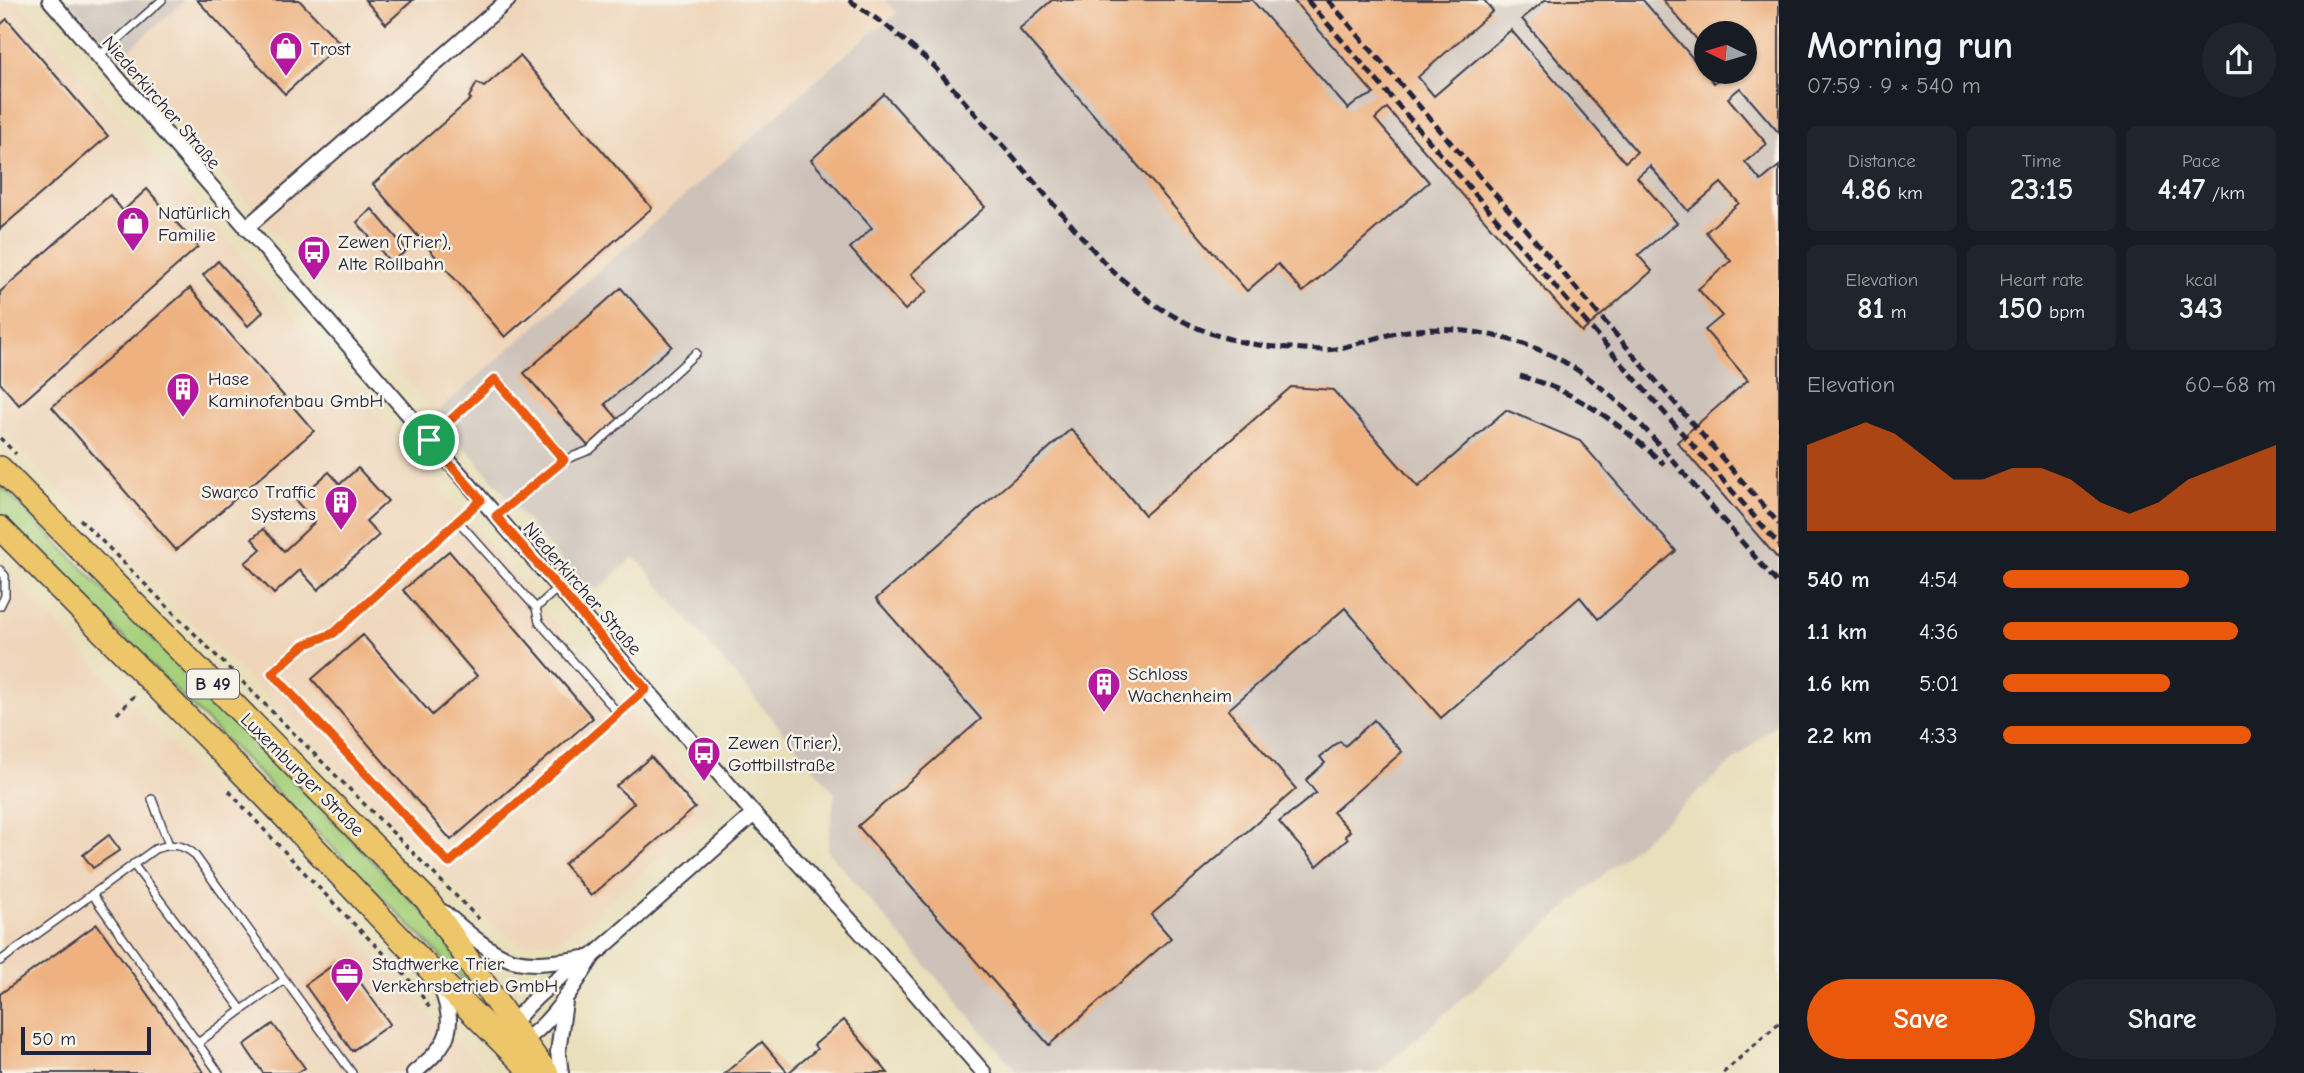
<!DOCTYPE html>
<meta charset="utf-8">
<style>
body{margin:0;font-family:"Comic Neue",sans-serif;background:#20242c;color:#f1f3f6;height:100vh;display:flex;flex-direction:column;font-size:26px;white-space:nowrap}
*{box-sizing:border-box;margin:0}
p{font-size:23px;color:#9ea1a6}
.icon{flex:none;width:38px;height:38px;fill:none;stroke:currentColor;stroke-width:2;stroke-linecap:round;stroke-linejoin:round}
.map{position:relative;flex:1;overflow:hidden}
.sheet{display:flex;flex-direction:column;background:#171b24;width:525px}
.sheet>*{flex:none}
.needle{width:46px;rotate:275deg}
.fabs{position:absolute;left:1694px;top:21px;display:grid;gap:14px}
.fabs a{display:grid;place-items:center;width:63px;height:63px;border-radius:50%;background:#171b24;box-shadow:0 2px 5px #0004;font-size:35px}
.scale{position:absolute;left:21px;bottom:18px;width:130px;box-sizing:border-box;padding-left:7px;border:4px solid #22223b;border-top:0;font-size:19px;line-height:24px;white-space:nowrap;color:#22223b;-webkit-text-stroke:5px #f7f3e8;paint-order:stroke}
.pin{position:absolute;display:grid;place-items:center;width:60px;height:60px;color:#fff;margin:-30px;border:4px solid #fff;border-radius:50%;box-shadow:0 2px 7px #0007}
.round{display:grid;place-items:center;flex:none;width:74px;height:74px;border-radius:37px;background:#20242c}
.summary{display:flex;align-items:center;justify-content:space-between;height:119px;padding:0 28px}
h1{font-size:38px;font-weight:800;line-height:52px}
.stats{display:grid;grid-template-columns:repeat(3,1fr);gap:10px;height:119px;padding:7px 28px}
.stats div{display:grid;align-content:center;border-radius:10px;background:#20242c;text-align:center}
.stats b{font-size:30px;font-weight:800}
.stats small{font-size:19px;font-weight:400}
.stats p{font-size:19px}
.chart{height:196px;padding:14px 28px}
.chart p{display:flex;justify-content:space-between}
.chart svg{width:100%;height:126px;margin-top:7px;fill:#ea580c;opacity:.7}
.cta{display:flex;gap:14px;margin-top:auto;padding:14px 28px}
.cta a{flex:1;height:80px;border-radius:42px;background:#ea580c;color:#fff;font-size:28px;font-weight:800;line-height:80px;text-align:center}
.cta a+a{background:#20242c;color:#f1f3f6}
ul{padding:0 28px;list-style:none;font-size:23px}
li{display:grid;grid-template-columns:112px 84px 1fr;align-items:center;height:52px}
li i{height:18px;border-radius:9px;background:#ea580c}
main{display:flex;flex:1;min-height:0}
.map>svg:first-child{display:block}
</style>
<main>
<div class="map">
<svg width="1779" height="1073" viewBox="0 0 1779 1073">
<rect width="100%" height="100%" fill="#f7f3e8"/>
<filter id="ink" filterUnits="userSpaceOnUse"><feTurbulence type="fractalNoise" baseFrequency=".0143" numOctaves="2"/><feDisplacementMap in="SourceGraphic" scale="14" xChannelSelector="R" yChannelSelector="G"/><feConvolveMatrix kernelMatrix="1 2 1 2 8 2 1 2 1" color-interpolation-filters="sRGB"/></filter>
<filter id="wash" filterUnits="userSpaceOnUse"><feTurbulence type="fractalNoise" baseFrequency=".00686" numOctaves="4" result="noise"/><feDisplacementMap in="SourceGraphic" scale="28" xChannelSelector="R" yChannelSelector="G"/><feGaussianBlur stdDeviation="1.57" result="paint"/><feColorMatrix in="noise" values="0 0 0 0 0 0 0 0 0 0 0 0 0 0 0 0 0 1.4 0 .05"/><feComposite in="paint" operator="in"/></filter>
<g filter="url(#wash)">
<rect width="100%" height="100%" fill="#e9dfbb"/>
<g fill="#efd6bb">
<polygon points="0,0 17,0 209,218 715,810 590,917 555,942 520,943 493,925 0,430"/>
<polygon points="186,0 885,0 897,13 857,45 436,413 130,71 126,52"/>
<polygon points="0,565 423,1008 489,1073 0,1073"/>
</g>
<g fill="#cdc2b9" fill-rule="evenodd">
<polygon points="69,0 186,0 126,52 130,71"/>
<path d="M885 0H1779V721L1377 1073H1018L827 850 835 793 642 565 633 557 599 589 583 587 436 413 857 45 897 13ZM1706 33H1745V72H1706Z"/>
</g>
<polygon fill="#a6d07c" stroke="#64795c" stroke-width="2" points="0,485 435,924 480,996 0,513"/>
<g id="blocks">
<g fill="#eeb17f">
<polygon points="197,0 299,0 340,43 285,94"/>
<polygon points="365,0 413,0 386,24"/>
<polygon points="1052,0 1252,0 1348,109 1358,101 1374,94 1293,0 1484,0 1493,11 1418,77 1434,96 1511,30 1625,162 1637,152 1522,19 1545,0 1643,0 1714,83 1726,73 1725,72 1745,72 1745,33 1706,33 1706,50 1663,0 1779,0 1779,133 1740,88 1728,98 1767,144 1745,162 1761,181 1779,166 1779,560 1677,442 1748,380 1705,330 1722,316 1698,289 1731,261 1706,232 1739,203 1721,183 1688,211 1650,166 1637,177 1677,223 1638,255 1652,271 1582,332 1387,108 1375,119 1429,182 1303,292 1278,264 1247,291 1019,29"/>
<polygon points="7,19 108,136 0,229 0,25"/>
<polygon points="520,56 652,208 505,337 373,184 471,99 469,97 477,83 484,87"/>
<polygon points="884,94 985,207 911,274 927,291 905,310 850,248 872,228 811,160"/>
<polygon points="147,189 198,247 19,405 0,383 0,292 110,195 123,211"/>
<polygon points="372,209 407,250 391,263 357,222"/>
<polygon points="218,261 263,312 248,326 203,275"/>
<polygon points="190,288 314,431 176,550 52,407"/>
<polygon points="621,288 672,346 605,404 618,419 588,446 524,373"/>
<polygon points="1291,387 1333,390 1418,487 1506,410 1580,441 1676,551 1598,619 1580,597 1441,718 1345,608 1228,710 1296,789 1151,915 1171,938 1049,1045 858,826 981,719 876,599 1071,429 1145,515"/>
<polygon points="358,468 388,501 366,521 379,535 318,590 300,570 274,594 245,563 261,549 252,539 263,529 284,551 315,522 296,501 329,472 340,484"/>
<polygon points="449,551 593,718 451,840 312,679 363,635 432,715 477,676 403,590"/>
<polygon points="1374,720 1402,752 1333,812 1350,831 1345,836 1348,839 1317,866 1279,822 1316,793 1306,780 1325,763 1320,757 1340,741 1345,746"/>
<polygon points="651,757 695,808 591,896 564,864 634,803 616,786"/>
<polygon points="109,835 120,850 93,868 83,855"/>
<polygon points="97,924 204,1073 0,1073 0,994"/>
<polygon points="343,958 390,1024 352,1051 305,985"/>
<polygon points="844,1020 888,1073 788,1073 817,1049 814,1045"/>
<polygon points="273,1024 305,1068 297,1073 263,1073 244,1045"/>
<polygon points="762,1042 788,1073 725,1073"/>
</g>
</g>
</g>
<g filter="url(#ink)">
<use href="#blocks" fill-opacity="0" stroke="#403e4e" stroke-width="2"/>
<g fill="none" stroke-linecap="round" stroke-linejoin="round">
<defs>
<g id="service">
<polyline points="99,56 162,0"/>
<polyline points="429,439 495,379 564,460"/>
<polyline points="481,500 334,633 304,645 272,673 279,681 449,863 646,689"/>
<polyline points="496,516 564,460 590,450 696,353"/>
<polyline points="458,521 536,608"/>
<polyline points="0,570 5,576 5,596 0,606"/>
<polyline points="558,588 536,608 539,622 618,713"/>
<polyline points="152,799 169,845"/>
<polyline points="133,864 242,1010 284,980"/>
<polyline points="92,894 219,1073"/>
<path d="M0 961 155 849C170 844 181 843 194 854L352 1073"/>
<polyline points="198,1043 242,1010"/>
</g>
<g id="minor">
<polyline points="50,0 754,814 904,980 984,1073"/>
<polyline points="246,228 508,0"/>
<path d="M443 912C462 927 482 947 504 957 527 968 561 961 585 958"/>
<path d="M509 1031C524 1003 565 971 593 956"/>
<path d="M516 1044C545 1034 577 982 593 956L754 814"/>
<path d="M414 1073C449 1044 458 1029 440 985"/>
<polyline points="561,1073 558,1052 565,1002"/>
</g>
<g id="primary">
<path d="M0 468 426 899C468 956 503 1017 547 1073"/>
<polyline points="0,528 266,797 437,977 529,1069"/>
</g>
</defs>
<use href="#service" stroke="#403e4e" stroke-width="10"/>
<use href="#minor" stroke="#403e4e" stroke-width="18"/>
<use href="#primary" stroke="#403e4e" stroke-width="26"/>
<g stroke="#403e4e" stroke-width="3.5" stroke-dasharray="5 5" stroke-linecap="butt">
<polyline points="0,438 16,454"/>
<polyline points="80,519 480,920"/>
<polyline points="117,714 136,694"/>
<path d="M229 791C271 838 314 883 358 928 382 952 414 980 430 1009"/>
<polyline points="1723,1073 1779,1023"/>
</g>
<use href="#service" stroke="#fff" stroke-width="7"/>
<use href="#minor" stroke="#fff" stroke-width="14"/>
<use href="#primary" stroke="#ecc669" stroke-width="23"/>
<g stroke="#22223b" stroke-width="5" stroke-dasharray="10 5" stroke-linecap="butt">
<path d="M849 0 887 26 932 64 1108 267C1164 318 1215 345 1292 348 1306 349 1321 351 1335 349 1357 345 1379 336 1402 332 1445 325 1491 332 1532 347 1611 376 1662 450 1716 511"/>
<polyline points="1307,0 1779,545"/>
<polyline points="1328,0 1779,524"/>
<path d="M1520 376C1579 392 1619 424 1664 464"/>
<polyline points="1711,506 1779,585"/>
</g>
</g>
</g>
<g fill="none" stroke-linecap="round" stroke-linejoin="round" filter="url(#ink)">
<defs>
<polygon id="route" points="495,379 564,460 496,516 646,689 449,863 272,673 304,645 334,633 481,500 429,440"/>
</defs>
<use href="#route" stroke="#fff" stroke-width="14"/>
<use href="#route" stroke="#ea580c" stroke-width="9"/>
</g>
<defs>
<symbol id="shop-pin" viewBox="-11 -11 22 30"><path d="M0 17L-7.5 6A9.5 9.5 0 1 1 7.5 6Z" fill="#b5179e" stroke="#f7f3e8"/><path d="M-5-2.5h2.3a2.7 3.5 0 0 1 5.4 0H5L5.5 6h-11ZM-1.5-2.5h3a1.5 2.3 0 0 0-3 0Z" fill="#fff"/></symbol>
<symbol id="bus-pin" viewBox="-11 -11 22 30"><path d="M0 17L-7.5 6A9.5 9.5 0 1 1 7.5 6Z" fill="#b5179e" stroke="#f7f3e8"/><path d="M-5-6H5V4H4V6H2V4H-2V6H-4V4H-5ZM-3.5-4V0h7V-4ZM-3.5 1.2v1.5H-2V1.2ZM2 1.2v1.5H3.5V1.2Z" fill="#fff"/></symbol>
<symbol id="building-pin" viewBox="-11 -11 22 30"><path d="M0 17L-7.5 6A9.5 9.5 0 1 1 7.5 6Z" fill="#b5179e" stroke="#f7f3e8"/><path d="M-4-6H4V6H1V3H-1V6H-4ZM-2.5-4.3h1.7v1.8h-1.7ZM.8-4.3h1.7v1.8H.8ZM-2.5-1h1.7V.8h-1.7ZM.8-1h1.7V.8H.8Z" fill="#fff"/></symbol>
<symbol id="office-pin" viewBox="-11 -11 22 30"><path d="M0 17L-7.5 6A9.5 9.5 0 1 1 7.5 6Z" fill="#b5179e" stroke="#f7f3e8"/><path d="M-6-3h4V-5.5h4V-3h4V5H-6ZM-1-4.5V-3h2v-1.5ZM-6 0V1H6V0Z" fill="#fff"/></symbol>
</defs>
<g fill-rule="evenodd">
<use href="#shop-pin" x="267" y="29" width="38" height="52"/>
<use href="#shop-pin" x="114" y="204" width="38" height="52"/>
<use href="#bus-pin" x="295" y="233" width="38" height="52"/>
<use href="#building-pin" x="164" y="370" width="38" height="52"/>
<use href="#building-pin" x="322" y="483" width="38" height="52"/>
<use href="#building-pin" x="1085" y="665" width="38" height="52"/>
<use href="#bus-pin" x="685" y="734" width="38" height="52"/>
<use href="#office-pin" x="328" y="955" width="38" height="52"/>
</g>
<g text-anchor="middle" stroke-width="5" stroke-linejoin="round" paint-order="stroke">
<rect fill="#f7f3e8" stroke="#62616f" stroke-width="2" x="187" y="669.5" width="52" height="29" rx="5"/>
<g font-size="18" font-weight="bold" fill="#22223b">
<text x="213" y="690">B 49</text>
</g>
<g font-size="19" fill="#22223b" stroke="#f7f3e8" text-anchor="start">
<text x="310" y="55">Trost</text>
<text x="158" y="219">Natürlich<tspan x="158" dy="22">Familie</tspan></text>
<text x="338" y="248">Zewen (Trier),<tspan x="338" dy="22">Alte Rollbahn</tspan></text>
<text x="208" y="385">Hase<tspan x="208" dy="22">Kaminofenbau GmbH</tspan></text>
<text x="316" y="498" text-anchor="end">Swarco Traffic<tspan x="316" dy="22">Systems</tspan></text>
<text x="1128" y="680">Schloss<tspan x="1128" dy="22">Wachenheim</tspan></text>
<text x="728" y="749">Zewen (Trier),<tspan x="728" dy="22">Gottbillstraße</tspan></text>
<text x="372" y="970">Stadtwerke Trier<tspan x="372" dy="22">Verkehrsbetrieb GmbH</tspan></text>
</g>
<g font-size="19" fill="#22223b" stroke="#f7f3e8">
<text transform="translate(162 102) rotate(49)" y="7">Niederkircher Straße</text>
<text transform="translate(583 588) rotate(49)" y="7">Niederkircher Straße</text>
<text transform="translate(303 774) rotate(45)" y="7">Luxemburger Straße</text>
</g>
</g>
</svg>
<div class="fabs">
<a><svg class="needle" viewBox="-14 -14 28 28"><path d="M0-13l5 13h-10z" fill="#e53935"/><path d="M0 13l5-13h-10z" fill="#9ea1a6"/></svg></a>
</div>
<div class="scale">50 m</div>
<div class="pin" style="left:429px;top:440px;background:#1e9e55"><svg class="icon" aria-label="arrive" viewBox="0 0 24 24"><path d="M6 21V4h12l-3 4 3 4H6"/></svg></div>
</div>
<section class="sheet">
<div class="summary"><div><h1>Morning run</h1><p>07:59 · 9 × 540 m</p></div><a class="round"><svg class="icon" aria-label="share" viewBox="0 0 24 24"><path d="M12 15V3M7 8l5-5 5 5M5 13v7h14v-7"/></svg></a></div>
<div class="stats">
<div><p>Distance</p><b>4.86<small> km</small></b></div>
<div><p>Time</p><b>23:15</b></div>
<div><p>Pace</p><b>4:47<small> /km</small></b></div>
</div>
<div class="stats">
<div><p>Elevation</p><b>81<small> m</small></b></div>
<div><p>Heart rate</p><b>150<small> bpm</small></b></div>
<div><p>kcal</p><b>343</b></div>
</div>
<div class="chart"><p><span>Elevation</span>60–68 m</p>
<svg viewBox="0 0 160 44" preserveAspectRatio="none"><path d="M0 44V14L10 10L20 6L30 10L40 18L50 26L60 26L70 22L80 22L90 26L100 34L110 38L120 34L130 26L140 22L150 18L160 14V44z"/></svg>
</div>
<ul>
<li><b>540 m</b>4:54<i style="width:68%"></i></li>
<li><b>1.1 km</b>4:36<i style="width:86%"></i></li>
<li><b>1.6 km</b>5:01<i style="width:61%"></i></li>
<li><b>2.2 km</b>4:33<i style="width:91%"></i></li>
</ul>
<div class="cta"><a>Save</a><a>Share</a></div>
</section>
</main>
